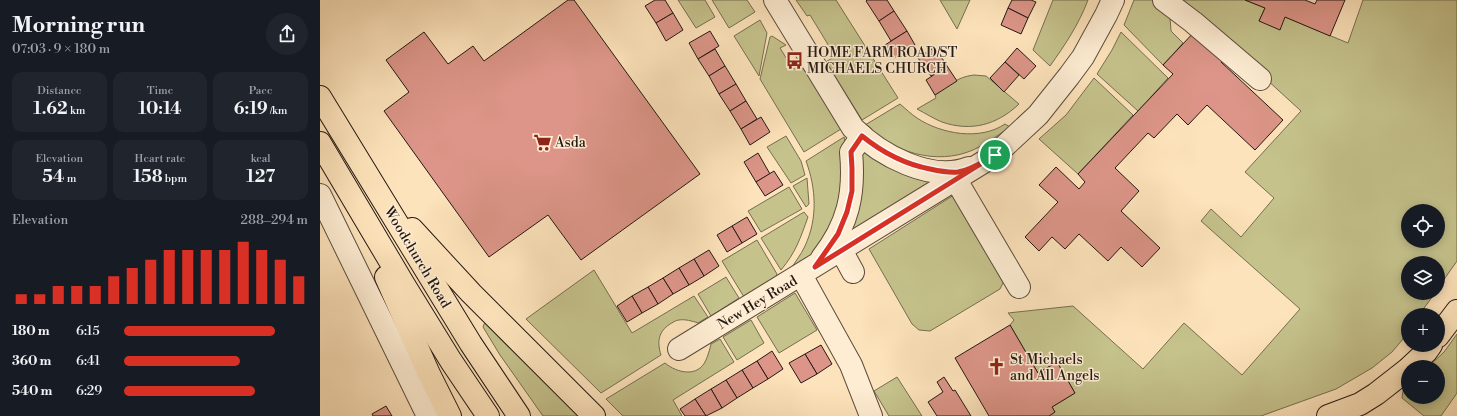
<!DOCTYPE html>
<meta charset="utf-8">
<style>
body{margin:0;font-family:"Libre Bodoni",serif;background:#20242c;color:#f1f3f6;height:100vh;display:flex;flex-direction:column;font-size:15px;white-space:nowrap}
*{box-sizing:border-box;margin:0}
p{font-size:13px;color:#9ea1a6}
.icon{flex:none;width:22px;height:22px;fill:none;stroke:currentColor;stroke-width:2;stroke-linecap:round;stroke-linejoin:round}
.map{position:relative;flex:1;overflow:hidden}
.details{display:flex;flex-direction:column;background:#171b24;width:320px}
.details>*{flex:none}
.buttons{position:absolute;left:1081px;top:204px;display:grid;gap:8px}
.buttons a{display:grid;place-items:center;width:44px;height:44px;border-radius:50%;background:#171b24;box-shadow:0 2px 10px #0003;font-size:20px}
.pin{position:absolute;display:grid;place-items:center;width:34px;height:34px;color:#fff;margin:-17px;border:2px solid #fff;border-radius:50%;box-shadow:0 1px 4px #0007}
.round{display:grid;place-items:center;flex:none;width:42px;height:42px;border-radius:21px;background:#20242c}
.summary{display:flex;align-items:center;justify-content:space-between;height:68px;padding:0 12px}
h1{font-size:22px;font-weight:700;line-height:30px}
.stats{display:grid;grid-template-columns:repeat(3,1fr);gap:6px;height:68px;padding:4px 12px}
.stats div{display:grid;align-content:center;border-radius:10px;background:#20242c;text-align:center}
.stats b{font-size:17px;font-weight:700}
.stats small{font-size:11px;font-weight:400}
.stats p{font-size:11px}
.chart{height:112px;padding:8px 12px}
.chart p{display:flex;justify-content:space-between}
.chart svg{width:100%;height:72px;margin-top:4px;stroke:#d93025;stroke-width:6}
ul{padding:0 12px;list-style:none;font-size:13px}
li{display:grid;grid-template-columns:64px 48px 1fr;align-items:center;height:30px}
li i{height:10px;border-radius:5px;background:#d93025}
main{display:flex;flex:1;min-height:0}
.map>svg:first-child{display:block}
</style>
<main>
<section class="details">
<div class="summary"><div><h1>Morning run</h1><p>07:03 · 9 × 180 m</p></div><a class="round"><svg class="icon" aria-label="share" viewBox="0 0 24 24"><path d="M12 15V3M7 8l5-5 5 5M5 13v7h14v-7"/></svg></a></div>
<div class="stats">
<div><p>Distance</p><b>1.62<small> km</small></b></div>
<div><p>Time</p><b>10:14</b></div>
<div><p>Pace</p><b>6:19<small> /km</small></b></div>
</div>
<div class="stats">
<div><p>Elevation</p><b>54<small> m</small></b></div>
<div><p>Heart rate</p><b>158<small> bpm</small></b></div>
<div><p>kcal</p><b>127</b></div>
</div>
<div class="chart"><p><span>Elevation</span>288–294 m</p>
<svg viewBox="0 0 160 44" preserveAspectRatio="none"><path d="M5 44V38M15 44V38M25 44V33M35 44V33M45 44V33M55 44V27M65 44V22M75 44V17M85 44V11M95 44V11M105 44V11M115 44V11M125 44V6M135 44V11M145 44V17M155 44V27"/></svg>
</div>
<ul>
<li><b>180 m</b>6:15<i style="width:82%"></i></li>
<li><b>360 m</b>6:41<i style="width:63%"></i></li>
<li><b>540 m</b>6:29<i style="width:71%"></i></li>
</ul>
</section>
<div class="map">
<svg width="1137" height="416" viewBox="0 0 1137 416">
<rect width="100%" height="100%" fill="#fde3bb"/>
<filter id="stains"><feTurbulence type="fractalNoise" baseFrequency=".005" numOctaves="4"/><feColorMatrix values="0 0 0 0 .2 0 0 0 0 .09 0 0 0 0 .02 0 0 0 .5 -.17"/></filter>
<radialGradient id="worn" r=".72"><stop offset=".6" stop-color="#630" stop-opacity="0"/><stop offset="1" stop-color="#630" stop-opacity=".3"/></radialGradient>
<g fill="#c5c28c" stroke="#756e50" fill-rule="evenodd">
<polygon points="358,0 385,0 395,17 376,28"/>
<polygon points="392,0 427,0 435,12 409,28"/>
<polygon points="476,0 516,0 578,98 542,120 506,62 515,56 490,15 487,16"/>
<polygon points="620,0 650,0 637,29"/>
<path d="M733 0H768C759 24 745 45 730 66L713 50Z"/>
<polygon points="814,0 832,0 850,18 851,31 863,43 843,65 804,25"/>
<path d="M846 0H925L945 8 939 21 965 17 1028 43 1043 0H1137V261L1118 288V263H1088V293H1115L1099 315H1088V331L1083 339 1072 352 1052 368 1016 389 941 416H729L735 412 732 407 755 393 737 362 718 373 690 325 694 320 688 313 753 306 823 369 864 323 922 375 980 309 881 221 891 209 921 237 954 198 925 172 981 111 875 14ZM1088 211H1118V241H1088Z"/>
<polygon points="440,20 447,33 439,76 414,36"/>
<polygon points="801,32 848,78 818,111 777,74 792,50"/>
<polygon points="452,36 466,45 460,48 473,69 481,64 521,129 484,152 440,79 450,37"/>
<path d="M654 75 666 76 699 104C677 125 651 132 622 122 614 119 605 113 597 109L616 98 615 95C629 86 636 77 654 75Z"/>
<polygon points="774,78 813,115 758,174 719,139 746,115"/>
<path d="M580 104C586 109 591 114 597 118 621 134 660 141 685 124L690 127C678 135 667 144 653 150 616 166 573 152 545 125Z"/>
<polygon points="466,136 481,161 485,175 471,183 447,147"/>
<path d="M524 137 526 146V175L514 229 491 257 469 272C474 263 481 255 485 246 498 218 496 188 486 161Z"/>
<polygon points="541,152 545,153 559,162 581,171 623,177 529,238"/>
<polygon points="487,178 489,204 486,207 473,186"/>
<polygon points="469,187 482,209 441,232 428,211"/>
<polygon points="637,193 686,277 680,289 610,331 599,330 592,324 549,249"/>
<path d="M484 212 488 217C480 239 476 252 461 270L441 238Z"/>
<polygon points="437,240 457,274 455,279 424,297 402,261"/>
<path d="M274 270 312 333 374 296 388 317 378 323C372 321 365 319 359 320 356 320 352 323 350 324 338 332 337 342 341 355L281 393 206 319Z"/>
<polygon points="406,277 419,298 391,316 378,294"/>
<polygon points="475,293 497,330 459,353 437,317"/>
<polygon points="431,320 444,343 417,360 403,337"/>
<polygon points="169,321 265,416 223,416 180,355 163,327 164,324"/>
<polygon points="1137,334 1137,393 1121,416 1104,416 1082,398 1083,391 1088,387 1088,397 1118,397 1118,367 1108,367 1124,352"/>
<path d="M400 339 414 362 353 400 362 416H303L286 399 345 363C357 373 378 378 386 360 388 355 390 349 391 344Z"/>
<polygon points="577,377 602,416 569,416 554,391"/>
</g>
<g fill="#dc9588" stroke="#251914">
<polygon points="248,0 254,0 380,174 261,260 228,215 169,257 64,111 89,92 66,60 104,32 128,64 153,46 164,61"/>
<polygon points="335,0 345,0 353,13 336,23 325,6"/>
<polygon points="547,0 567,0 574,11 559,21 546,1"/>
<polygon points="692,0 711,0 716,2 708,18 688,8"/>
<polygon points="925,0 985,0 995,4 997,0 1025,0 1010,36 965,17 960,30 939,21 945,8"/>
<polygon points="688,8 708,18 701,34 681,25"/>
<polygon points="574,11 587,31 571,41 559,21"/>
<polygon points="353,13 363,30 346,41 336,23"/>
<polygon points="877,29 906,57 901,62 963,120 935,150 887,105 868,125 857,114 834,138 828,133 795,168 819,191 801,211 840,248 822,267 801,247 788,261 759,234 745,249 732,237 719,251 705,237 738,202 719,185 736,167 759,189 765,182 758,174 853,74 843,65"/>
<polygon points="390,31 399,46 378,59 369,43"/>
<polygon points="587,31 595,45 574,58 565,45"/>
<polygon points="615,47 627,66 611,76 598,58"/>
<polygon points="697,48 716,66 704,79 685,62"/>
<polygon points="395,49 405,66 389,76 378,59"/>
<polygon points="685,62 699,75 684,92 670,78"/>
<polygon points="405,66 416,84 399,94 389,76"/>
<polygon points="627,66 637,81 615,95 606,80"/>
<polygon points="416,84 426,101 410,111 399,94"/>
<polygon points="426,101 437,119 421,129 410,111"/>
<polygon points="441,117 450,132 430,145 421,129"/>
<polygon points="438,153 450,174 436,182 424,162"/>
<polygon points="454,171 463,185 445,196 436,182"/>
<polygon points="427,217 437,234 422,243 412,226"/>
<polygon points="412,226 422,243 407,252 397,235"/>
<polygon points="389,250 399,266 384,276 374,259"/>
<polygon points="374,259 384,276 369,285 359,268"/>
<polygon points="359,268 369,285 353,294 343,278"/>
<polygon points="343,278 353,294 338,304 328,287"/>
<polygon points="328,287 338,304 322,313 312,296"/>
<polygon points="312,296 322,313 307,322 297,306"/>
<polygon points="690,325 718,373 737,362 755,393 732,407 735,412 729,416 669,416 635,358"/>
<polygon points="501,345 512,364 497,374 485,354"/>
<polygon points="452,351 463,369 448,379 437,361"/>
<polygon points="485,354 497,374 481,383 469,363"/>
<polygon points="437,361 448,379 433,388 422,370"/>
<polygon points="422,370 433,388 417,398 406,380"/>
<polygon points="624,377 633,391 635,390 651,416 617,416 608,402 623,392 617,382"/>
<polygon points="406,380 417,398 402,408 391,389"/>
<polygon points="391,389 402,408 386,416 375,399"/>
<polygon points="375,399 386,416 365,416 360,409"/>
<polygon points="66,406 72,416 53,416 52,414"/>
</g>
<g fill="none" stroke-linecap="round" stroke-linejoin="round">
<defs>
<g id="minor">
<path d="M455 0 533 128C560 155 611 183 649 168"/>
<polyline points="844,0 873,22 940,79"/>
<polyline points="636,180 699,287"/>
<polyline points="0,195 108,416"/>
<polyline points="521,250 533,272"/>
<path d="M502 258C528 225 535 194 531 152L542 136"/>
<polyline points="481,275 531,365 551,416"/>
<polyline points="359,349 675,155 718,115 749,76 763,57 786,15 793,0"/>
</g>
<g id="major">
<polyline points="0,97 151,344 199,416"/>
<polyline points="0,143 83,283 131,361 168,416"/>
<polyline points="92,229 151,293 274,416"/>
<polyline points="66,277 109,374 130,416"/>
</g>
<g id="highway">
<polyline points="1118,336 1137,311"/>
<polyline points="1090,367 1106,352 1111,345"/>
<polyline points="1008,416 1040,404 1056,394 1088,369"/>
</g>
</defs>
<use href="#minor" stroke="#5b4c3e" stroke-width="24"/>
<use href="#major" stroke="#251914" stroke-width="24"/>
<use href="#highway" stroke="#251914" stroke-width="24"/>
<use href="#minor" stroke="#feedd3" stroke-width="22"/>
<use href="#major" stroke="#fde3bb" stroke-width="22"/>
<use href="#highway" stroke="#fde3bb" stroke-width="22"/>
</g>
<g fill="none" stroke-linecap="round" stroke-linejoin="round">
<defs>
<path id="route" d="M542 136C563 153 584 164 610 169 619 171 629 173 638 172 651 170 664 161 675 155L495 267 518 234 527 212 532 191V168L531 152Z"/>
</defs>
<use href="#route" stroke="#fff" stroke-width="8"/>
<use href="#route" stroke="#d93025" stroke-width="5"/>
</g>
<defs>
<symbol id="bus-bare" viewBox="-9 -9 18 18"><path d="M-5-6H5V4H4V6H2V4H-2V6H-4V4H-5ZM-3.5-4V0h7V-4ZM-3.5 1.2v1.5H-2V1.2ZM2 1.2v1.5H3.5V1.2Z" fill="#8f2418" stroke="#feedd3" stroke-width="2.5" paint-order="stroke"/></symbol>
<symbol id="supermarket-bare" viewBox="-9 -9 18 18"><path d="M-6-5.5h2.5l.6 2H6L4.5 2H-2.5L-4.4-4H-6ZM-1.5 3.2a1.3 1.3 0 1 0 .1 0ZM3 3.2a1.3 1.3 0 1 0 .1 0Z" fill="#8f2418" stroke="#feedd3" stroke-width="2.5" paint-order="stroke"/></symbol>
<symbol id="church-bare" viewBox="-9 -9 18 18"><path d="M-1.2-6h2.4v3.5h3.3v2.4h-3.3V6h-2.4V-.1h-3.3v-2.4h3.3Z" fill="#8f2418" stroke="#feedd3" stroke-width="2.5" paint-order="stroke"/></symbol>
</defs>
<g fill-rule="evenodd">
<use href="#bus-bare" x="462" y="48" width="25" height="25"/>
<use href="#supermarket-bare" x="210" y="130" width="25" height="25"/>
<use href="#church-bare" x="664" y="354" width="25" height="25"/>
</g>
<g text-anchor="middle" stroke-width="3" stroke-linejoin="round" paint-order="stroke">
<g font-size="14" fill="#251914" stroke="#feedd3" text-anchor="start">
<text x="487" y="57">HOME FARM ROAD/ST<tspan x="487" dy="16">MICHAELS CHURCH</tspan></text>
<text x="235" y="147">Asda</text>
<text x="690" y="364">St Michaels<tspan x="690" dy="16">and All Angels</tspan></text>
</g>
<g font-size="14" fill="#251914" stroke="#feedd3">
<text transform="translate(98 257) rotate(59)" y="5">Woodchurch Road</text>
<text transform="translate(437 302) rotate(-31)" y="5">New Hey Road</text>
</g>
</g>
<rect width="100%" height="100%" filter="url(#stains)"/>
<rect width="100%" height="100%" fill="url(#worn)"/>
</svg>
<div class="buttons">
<a><svg class="icon" aria-label="locate" viewBox="0 0 24 24"><circle cx="12" cy="12" r="6"/><path d="M12 2v4M12 18v4M2 12h4M18 12h4"/></svg></a>
<a><svg class="icon" aria-label="layers" viewBox="0 0 24 24"><path d="M12 4l9 5-9 5-9-5zM3 14l9 5 9-5"/></svg></a>
<a>+</a>
<a>−</a>
</div>
<div class="pin" style="left:675px;top:155px;background:#1e9e55"><svg class="icon" aria-label="arrive" viewBox="0 0 24 24"><path d="M6 21V4h12l-3 4 3 4H6"/></svg></div>
</div>
</main>
